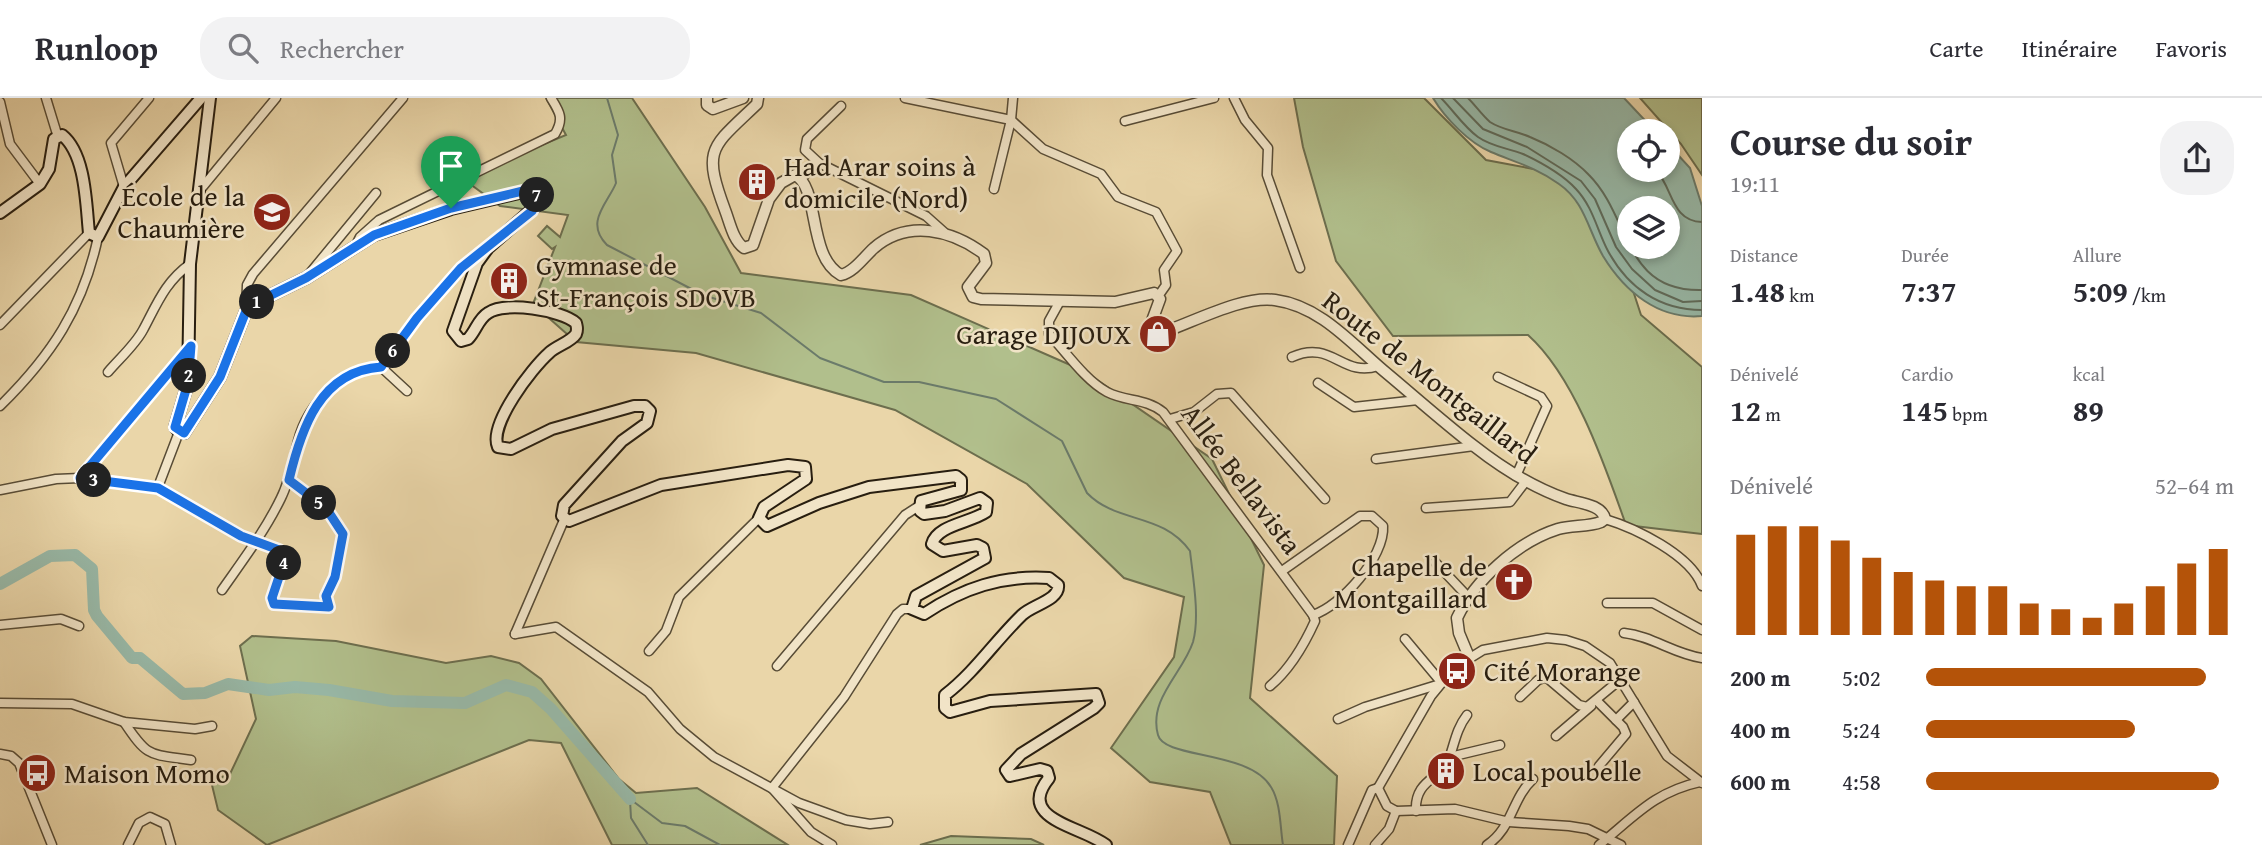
<!DOCTYPE html>
<html lang="fr">
<meta charset="utf-8">
<style>
body{margin:0;font-family:"Gentium Book Plus",serif;background:#f2f2f3;color:#2b2b33;height:100vh;display:flex;flex-direction:column;font-size:26px;white-space:nowrap}
*{box-sizing:border-box;margin:0}
p{font-size:23px;color:#7c7c81}
.icon{flex:none;width:38px;height:38px;fill:none;stroke:currentColor;stroke-width:2;stroke-linecap:round;stroke-linejoin:round}
.map{position:relative;flex:1;overflow:hidden}
.drawer{display:flex;flex-direction:column;background:#fff;width:560px}
.drawer>*{flex:none}
.controls{position:absolute;left:1617px;top:21px;display:grid;gap:14px}
.controls a{display:grid;place-items:center;width:63px;height:63px;border-radius:50%;background:#fff;box-shadow:0 4px 10px #0003;font-size:35px}
.pin{position:absolute;display:grid;place-items:center;width:60px;height:60px;color:#fff;margin:-72px -30px;border-radius:50% 50% 50% 0;rotate:-45deg;box-shadow:0 0 7px #0007}
.pin .icon{rotate:45deg}
.km{position:absolute;width:35px;height:35px;margin:-18px;border-radius:50%;background:#222;color:#fff;font-size:19px;line-height:35px;text-align:center}
.round{display:grid;place-items:center;flex:none;width:74px;height:74px;border-radius:28px;background:#f2f2f3}
.overview{display:flex;align-items:center;justify-content:space-between;height:119px;padding:0 28px}
h1{font-size:38px;font-weight:700;line-height:52px}
.metrics{display:grid;grid-template-columns:repeat(3,1fr);gap:10px;height:119px;padding:7px 28px}
.metrics div{display:grid;align-content:center}
.metrics b{font-size:30px;font-weight:700}
.metrics small{font-size:19px;font-weight:400}
.metrics p{font-size:19px}
.chart{height:196px;padding:14px 28px}
.chart p{display:flex;justify-content:space-between}
.chart svg{width:100%;height:126px;margin-top:7px;stroke:#b45309;stroke-width:6}
ul{padding:0 28px;list-style:none;font-size:23px}
li{display:grid;grid-template-columns:112px 84px 1fr;align-items:center;height:52px}
li i{height:18px;border-radius:9px;background:#b45309}
header{display:flex;align-items:center;gap:42px;box-sizing:border-box;height:98px;padding:0 35px;background:#fff;border-bottom:2px solid #e1e1e2}
header strong{font-size:33px}
nav{display:flex;gap:38px;margin-inline-start:auto;font-size:24px}
.search{width:490px;height:63px;background:#f2f2f3;display:flex;align-items:center;gap:18px;box-sizing:border-box;padding:0 24px;border-radius:28px;color:#7c7c81;font-size:26px}
main{display:flex;flex:1;min-height:0}
.map>svg:first-child{display:block}
</style>
<header>
<strong>Runloop</strong>
<div class="search"><svg class="icon" aria-label="search" viewBox="0 0 24 24"><circle cx="10" cy="10" r="6"/><path d="M15 15l6 6"/></svg>Rechercher</div>
<nav><a>Carte</a><a>Itinéraire</a><a>Favoris</a></nav>
</header>
<main>
<div class="map">
<svg width="1702" height="747" viewBox="0 0 1702 747">
<rect width="100%" height="100%" fill="#ead6a9"/>
<filter id="stains"><feTurbulence type="fractalNoise" baseFrequency=".00286" numOctaves="4"/><feColorMatrix values="0 0 0 0 .2 0 0 0 0 .09 0 0 0 0 .02 0 0 0 .5 -.17"/></filter>
<radialGradient id="worn" r=".72"><stop offset=".6" stop-color="#630" stop-opacity="0"/><stop offset="1" stop-color="#630" stop-opacity=".3"/></radialGradient>
<g fill="#b1bf8c" stroke="#6c6e4e" stroke-width="2">
<polygon points="546,0 632,0 705,109 741,175 911,197 1084,273 1212,361 1264,467 1250,600 1337,678 1334,747 1231,747 1210,694 1150,684 1111,650 1174,559 1184,499 1124,480 1027,386 895,312 696,255 576,244 533,206 555,149 552,151 538,138 547,128 560,139 568,117 500,108 462,80 566,37"/>
<path d="M1294 0H1424L1486 62 1597 83 1641 217 1702 269V436L1626 427C1605 368 1575 279 1528 237L1393 238 1336 163 1303 49Z"/>
<polygon points="1640,0 1702,0 1702,77 1681,46"/>
<polygon points="252,538 336,543 446,565 491,558 519,565 541,581 619,681 636,695 697,690 788,747 612,747 561,645 529,642 267,747 218,712 211,683 230,676 256,621 240,548"/>
<polygon points="951,738 1031,741 1044,747 920,747"/>
</g>
<path fill="#98b9a8" stroke="#6b7b6b" stroke-width="2" fill-rule="evenodd" d="M1433 0H1624L1655 33H1629V72H1668V46L1690 70 1702 108V218C1659 222 1625 194 1603 158 1588 132 1585 104 1559 86 1537 70 1515 64 1491 54 1469 45 1445 20 1433 0ZM1668 110V149H1629V110Z"/>
<g fill="none" stroke-linecap="round" stroke-linejoin="round">
<g stroke="#606c5c" stroke-width="2">
<path d="M1441 0C1453 12 1464 29 1478 39 1492 49 1508 50 1523 56 1540 64 1563 77 1576 91 1593 109 1597 132 1608 153 1628 190 1660 212 1702 212"/>
<polyline points="1453,0 1483,31 1527,49 1581,83 1595,101 1616,149 1632,171 1655,192 1683,204 1702,203"/>
<path d="M1468 0C1475 7 1482 17 1490 24 1502 32 1517 33 1530 39 1550 47 1574 61 1589 77 1631 119 1623 194 1702 192"/>
<path d="M1656 72C1673 90 1671 123 1702 124"/>
</g>
<g stroke="#6b7b6b" stroke-width="2">
<path d="M607 0 618 37 612 57 616 85C608 105 584 124 607 147L703 197 761 215 820 260 884 284H919L996 301 1062 343 1087 395C1117 426 1162 414 1190 453 1193 480 1200 519 1193 544 1183 575 1148 601 1158 637 1164 661 1249 652 1271 689 1281 705 1280 729 1283 747"/>
<polyline points="630,701 662,725 685,728 720,747"/>
<polyline points="630,702 631,720 648,747"/>
</g>
<polyline stroke="#98b9a8" stroke-width="12" points="0,486 50,458 75,457 92,471 94,512 97,518 132,560 140,560 183,596 205,595 228,586 269,592 295,589 329,592 392,603 465,605 506,587 532,594 551,611 630,701"/>
<defs>
<g id="minor">
<polyline points="46,0 57,36"/>
<polyline points="905,0 1011,22 1043,51 1101,76 1118,99 1156,114 1177,153 1164,172 1166,187 1159,197"/>
<polyline points="1234,0 1245,22 1268,50 1267,77 1300,170"/>
<polyline points="0,4 10,46 40,86"/>
<polyline points="841,8 807,41 805,52 819,65 926,118 944,134"/>
<polyline points="1125,23 1214,0"/>
<polyline points="801,80 819,65"/>
<polyline points="124,89 111,45 149,0"/>
<polyline points="994,91 1011,22 1013,0"/>
<polyline points="200,92 276,0"/>
<path d="M355 149 360 139 379 122 555 36C564 21 560 14 551 0"/>
<polyline points="310,175 376,95"/>
<path d="M1060 203 1049 223V236C1066 254 1085 282 1107 294 1126 304 1146 300 1163 314L1313 517 1315 523C1305 545 1289 572 1270 588"/>
<polyline points="246,213 247,187 253,176 403,0"/>
<polyline points="0,227 89,135"/>
<path d="M1292 259C1332 241 1342 280 1378 268"/>
<polyline points="381,269 407,293"/>
<path d="M108 274C119 261 135 247 143 232 157 206 165 184 190 166"/>
<polyline points="1498,279 1541,299 1547,308 1516,378"/>
<polyline points="1318,285 1354,309 1418,302"/>
<path d="M0 308C51 258 83 210 98 139"/>
<polyline points="1170,321 1194,314 1217,296 1231,295 1325,401"/>
<polyline points="1376,361 1474,348"/>
<polyline points="80,380 189,250"/>
<polyline points="158,389 179,334"/>
<polyline points="0,392 56,381 80,380 158,389 241,438 282,454 285,461 272,500 274,506 329,509 326,498 335,479 343,436 326,410 289,382"/>
<polyline points="1426,410 1510,404 1526,383"/>
<path d="M1605 421C1635 430 1691 457 1702 488"/>
<polyline points="1435,464 1469,500"/>
<path d="M1282 473 1360 418H1372L1383 428C1385 459 1341 508 1313 517"/>
<path d="M222 492C243 462 265 433 281 400 290 382 293 363 298 343 308 305 341 272 381 269 405 236 449 174 483 153"/>
<polyline points="1607,505 1653,505 1702,532"/>
<polyline points="0,527 61,521 79,528"/>
<path d="M1624 535C1652 538 1674 556 1702 560"/>
<polyline points="515,536 556,529 648,594 680,631 714,659 799,705 846,722 870,726 888,724"/>
<polyline points="515,536 564,422"/>
<polyline points="1405,541 1441,584"/>
<polyline points="649,553 666,533 679,499 759,420"/>
<polyline points="777,568 905,417 919,408"/>
<polyline points="1520,599 1538,582 1546,579 1579,607 1587,609 1621,581"/>
<polyline points="1597,603 1623,629 1626,636 1599,668"/>
<polyline points="0,605 72,606 124,624 195,631 212,628"/>
<polyline points="1338,621 1365,609 1437,587"/>
<polyline points="1616,622 1634,604"/>
<path d="M124 624C148 660 149 656 191 662"/>
<polyline points="1556,638 1591,608"/>
<polyline points="0,656 11,658 19,665 52,747"/>
<polyline points="1450,659 1500,647"/>
<path d="M1416 713C1414 680 1444 681 1450 658 1455 643 1457 630 1467 617"/>
<polyline points="128,747 139,725 150,719 165,726 171,747"/>
<polyline points="832,747 811,734 772,690 844,599 897,516 903,511 912,511"/>
<polyline points="1348,747 1372,692 1378,690"/>
<polyline points="1375,747 1389,731 1396,713"/>
<path d="M1487 747C1512 731 1512 700 1533 681"/>
<path d="M1599 747C1634 719 1654 694 1700 684"/>
<polyline points="1621,747 1588,731 1569,728 1509,724 1455,711 1396,713 1387,708 1378,690 1431,598 1454,570 1483,552 1547,540 1566,542 1585,548 1610,565 1667,658 1702,685"/>
</g>
<g id="tertiary">
<polyline points="707,0 707,7 713,11 743,0"/>
<path d="M758 0 757 6C711 50 702 50 725 112 730 125 733 142 744 150L753 147 769 101 781 85 795 77C820 89 807 159 841 177 854 174 864 159 874 150 908 121 952 132 984 156L986 165 968 189 973 199 981 201 1115 204 1154 195 1160 201 1149 231 1158 236C1190 226 1242 197 1275 202 1320 208 1351 245 1384 273 1414 298 1443 324 1474 348 1502 370 1532 389 1566 401 1578 405 1602 406 1605 421L1601 424C1588 429 1572 427 1558 431 1517 444 1475 482 1457 520L1459 535 1469 559"/>
</g>
<g id="secondary">
<path d="M210 0 190 166 188 285 175 329 179 334 184 335 220 279 246 213 257 204 306 180 374 137 451 111 532 92 538 101 536 108 488 150 477 165 453 233 461 243 468 241C476 233 478 221 488 215 505 203 561 212 576 225 577 230 578 231 576 236 571 244 556 248 549 255 532 270 488 327 498 349L511 351 552 331 634 308H645L650 313 647 325 622 343 564 407 562 418 569 423 661 387 788 367 805 369 806 381 764 409 759 420 767 428 819 405 869 389 956 378 961 382V392L921 403 920 413 924 416 945 413 980 400 987 405 986 414C970 425 937 427 932 446L943 453 977 447 983 450 985 460 916 498 912 511 924 516C963 490 1002 477 1049 480L1058 487C1060 502 1032 507 1022 517 995 543 975 574 945 597V610L950 614 990 603 1096 596 1099 605 1094 610 1021 656 1006 672 1010 678 1040 671 1047 673 1049 680C1015 722 1082 728 1106 747"/>
<path d="M0 115 40 86 49 71 54 41 62 37C86 56 86 107 89 135L98 139 124 89 201 0"/>
</g>
</defs>
<use href="#minor" stroke="#584c36" stroke-width="11"/>
<use href="#tertiary" stroke="#584c36" stroke-width="13"/>
<use href="#secondary" stroke="#281e10" stroke-width="14"/>
<use href="#minor" stroke="#f1e4c7" stroke-width="8"/>
<use href="#tertiary" stroke="#f1e4c7" stroke-width="10"/>
<use href="#secondary" stroke="#f1e4c7" stroke-width="10"/>
</g>
<g fill="none" stroke-linecap="round" stroke-linejoin="round">
<defs>
<path id="route" d="M527 92 536 95 538 102 532 113 461 170 417 220 381 269C320 273 301 331 289 382L326 410 343 436 335 479 326 498 329 509 274 506 272 500 285 461 279 452 241 438 158 390 80 380 191 248 188 285 175 329 184 335 220 279 246 213 257 204 306 180 374 137 451 110Z"/>
</defs>
<use href="#route" stroke="#fff" stroke-width="14"/>
<use href="#route" stroke="#1a73e8" stroke-width="9"/>
</g>
<defs>
<symbol id="building-disc" viewBox="-11 -11 22 22"><circle r="9.5" fill="#8f2418" stroke="#f1e4c7"/><path d="M-4-6H4V6H1V3H-1V6H-4ZM-2.5-4.3h1.7v1.8h-1.7ZM.8-4.3h1.7v1.8H.8ZM-2.5-1h1.7V.8h-1.7ZM.8-1h1.7V.8H.8Z" fill="#fff"/></symbol>
<symbol id="school-disc" viewBox="-11 -11 22 22"><circle r="9.5" fill="#8f2418" stroke="#f1e4c7"/><path d="M0-5L7-2L0 1L-7-2ZM-4 1L0 2.5L4 1V4Q0 6-4 4Z" fill="#fff"/></symbol>
<symbol id="shop-disc" viewBox="-11 -11 22 22"><circle r="9.5" fill="#8f2418" stroke="#f1e4c7"/><path d="M-5-2.5h2.3a2.7 3.5 0 0 1 5.4 0H5L5.5 6h-11ZM-1.5-2.5h3a1.5 2.3 0 0 0-3 0Z" fill="#fff"/></symbol>
<symbol id="church-disc" viewBox="-11 -11 22 22"><circle r="9.5" fill="#8f2418" stroke="#f1e4c7"/><path d="M-1.2-6h2.4v3.5h3.3v2.4h-3.3V6h-2.4V-.1h-3.3v-2.4h3.3Z" fill="#fff"/></symbol>
<symbol id="bus-disc" viewBox="-11 -11 22 22"><circle r="9.5" fill="#8f2418" stroke="#f1e4c7"/><path d="M-5-6H5V4H4V6H2V4H-2V6H-4V4H-5ZM-3.5-4V0h7V-4ZM-3.5 1.2v1.5H-2V1.2ZM2 1.2v1.5H3.5V1.2Z" fill="#fff"/></symbol>
</defs>
<g fill-rule="evenodd">
<use href="#building-disc" x="735" y="62" width="44" height="44"/>
<use href="#school-disc" x="250" y="92" width="44" height="44"/>
<use href="#building-disc" x="487" y="161" width="44" height="44"/>
<use href="#shop-disc" x="1136" y="214" width="44" height="44"/>
<use href="#church-disc" x="1492" y="462" width="44" height="44"/>
<use href="#bus-disc" x="1435" y="551" width="44" height="44"/>
<use href="#building-disc" x="1424" y="651" width="44" height="44"/>
<use href="#bus-disc" x="15" y="653" width="44" height="44"/>
</g>
<g text-anchor="middle" stroke-width="5" stroke-linejoin="round" paint-order="stroke">
<g font-size="28" fill="#281e10" stroke="#f1e4c7" text-anchor="start">
<text x="784" y="78">Had Arar soins à<tspan x="784" dy="32">domicile (Nord)</tspan></text>
<text x="245" y="108" text-anchor="end">École de la<tspan x="245" dy="32">Chaumière</tspan></text>
<text x="536" y="177">Gymnase de<tspan x="536" dy="32">St-François SDOVB</tspan></text>
<text x="1131" y="246" text-anchor="end">Garage DIJOUX</text>
<text x="1487" y="478" text-anchor="end">Chapelle de<tspan x="1487" dy="32">Montgaillard</tspan></text>
<text x="1484" y="583">Cité Morange</text>
<text x="1473" y="683">Local poubelle</text>
<text x="64" y="685">Maison Momo</text>
</g>
<g font-size="28" fill="#281e10" stroke="#f1e4c7">
<text transform="translate(1430 279) rotate(38)" y="10">Route de Montgaillard</text>
<text transform="translate(1242 381) rotate(53)" y="10">Allée Bellavista</text>
</g>
</g>
<rect width="100%" height="100%" filter="url(#stains)"/>
<rect width="100%" height="100%" fill="url(#worn)"/>
</svg>
<div class="controls">
<a><svg class="icon" aria-label="locate" viewBox="0 0 24 24"><circle cx="12" cy="12" r="6"/><path d="M12 2v4M12 18v4M2 12h4M18 12h4"/></svg></a>
<a><svg class="icon" aria-label="layers" viewBox="0 0 24 24"><path d="M12 4l9 5-9 5-9-5zM3 14l9 5 9-5"/></svg></a>
</div>
<div class="pin" style="left:451px;top:110px;background:#1e9e55"><svg class="icon" aria-label="arrive" viewBox="0 0 24 24"><path d="M6 21V4h12l-3 4 3 4H6"/></svg></div>
<b class="km" style="left:257px;top:204px">1</b>
<b class="km" style="left:189px;top:278px">2</b>
<b class="km" style="left:94px;top:382px">3</b>
<b class="km" style="left:284px;top:465px">4</b>
<b class="km" style="left:319px;top:405px">5</b>
<b class="km" style="left:393px;top:253px">6</b>
<b class="km" style="left:537px;top:97px">7</b>
</div>
<section class="drawer">
<div class="overview"><div><h1>Course du soir</h1><p>19:11</p></div><a class="round"><svg class="icon" aria-label="share" viewBox="0 0 24 24"><path d="M12 15V3M7 8l5-5 5 5M5 13v7h14v-7"/></svg></a></div>
<div class="metrics">
<div><p>Distance</p><b>1.48<small> km</small></b></div>
<div><p>Durée</p><b>7:37</b></div>
<div><p>Allure</p><b>5:09<small> /km</small></b></div>
</div>
<div class="metrics">
<div><p>Dénivelé</p><b>12<small> m</small></b></div>
<div><p>Cardio</p><b>145<small> bpm</small></b></div>
<div><p>kcal</p><b>89</b></div>
</div>
<div class="chart"><p><span>Dénivelé</span>52–64 m</p>
<svg viewBox="0 0 160 44" preserveAspectRatio="none"><path d="M5 44V9M15 44V6M25 44V6M35 44V11M45 44V17M55 44V22M65 44V25M75 44V27M85 44V27M95 44V33M105 44V35M115 44V38M125 44V33M135 44V27M145 44V19M155 44V14"/></svg>
</div>
<ul>
<li><b>200 m</b>5:02<i style="width:91%"></i></li>
<li><b>400 m</b>5:24<i style="width:68%"></i></li>
<li><b>600 m</b>4:58<i style="width:95%"></i></li>
</ul>
</section>
</main>
